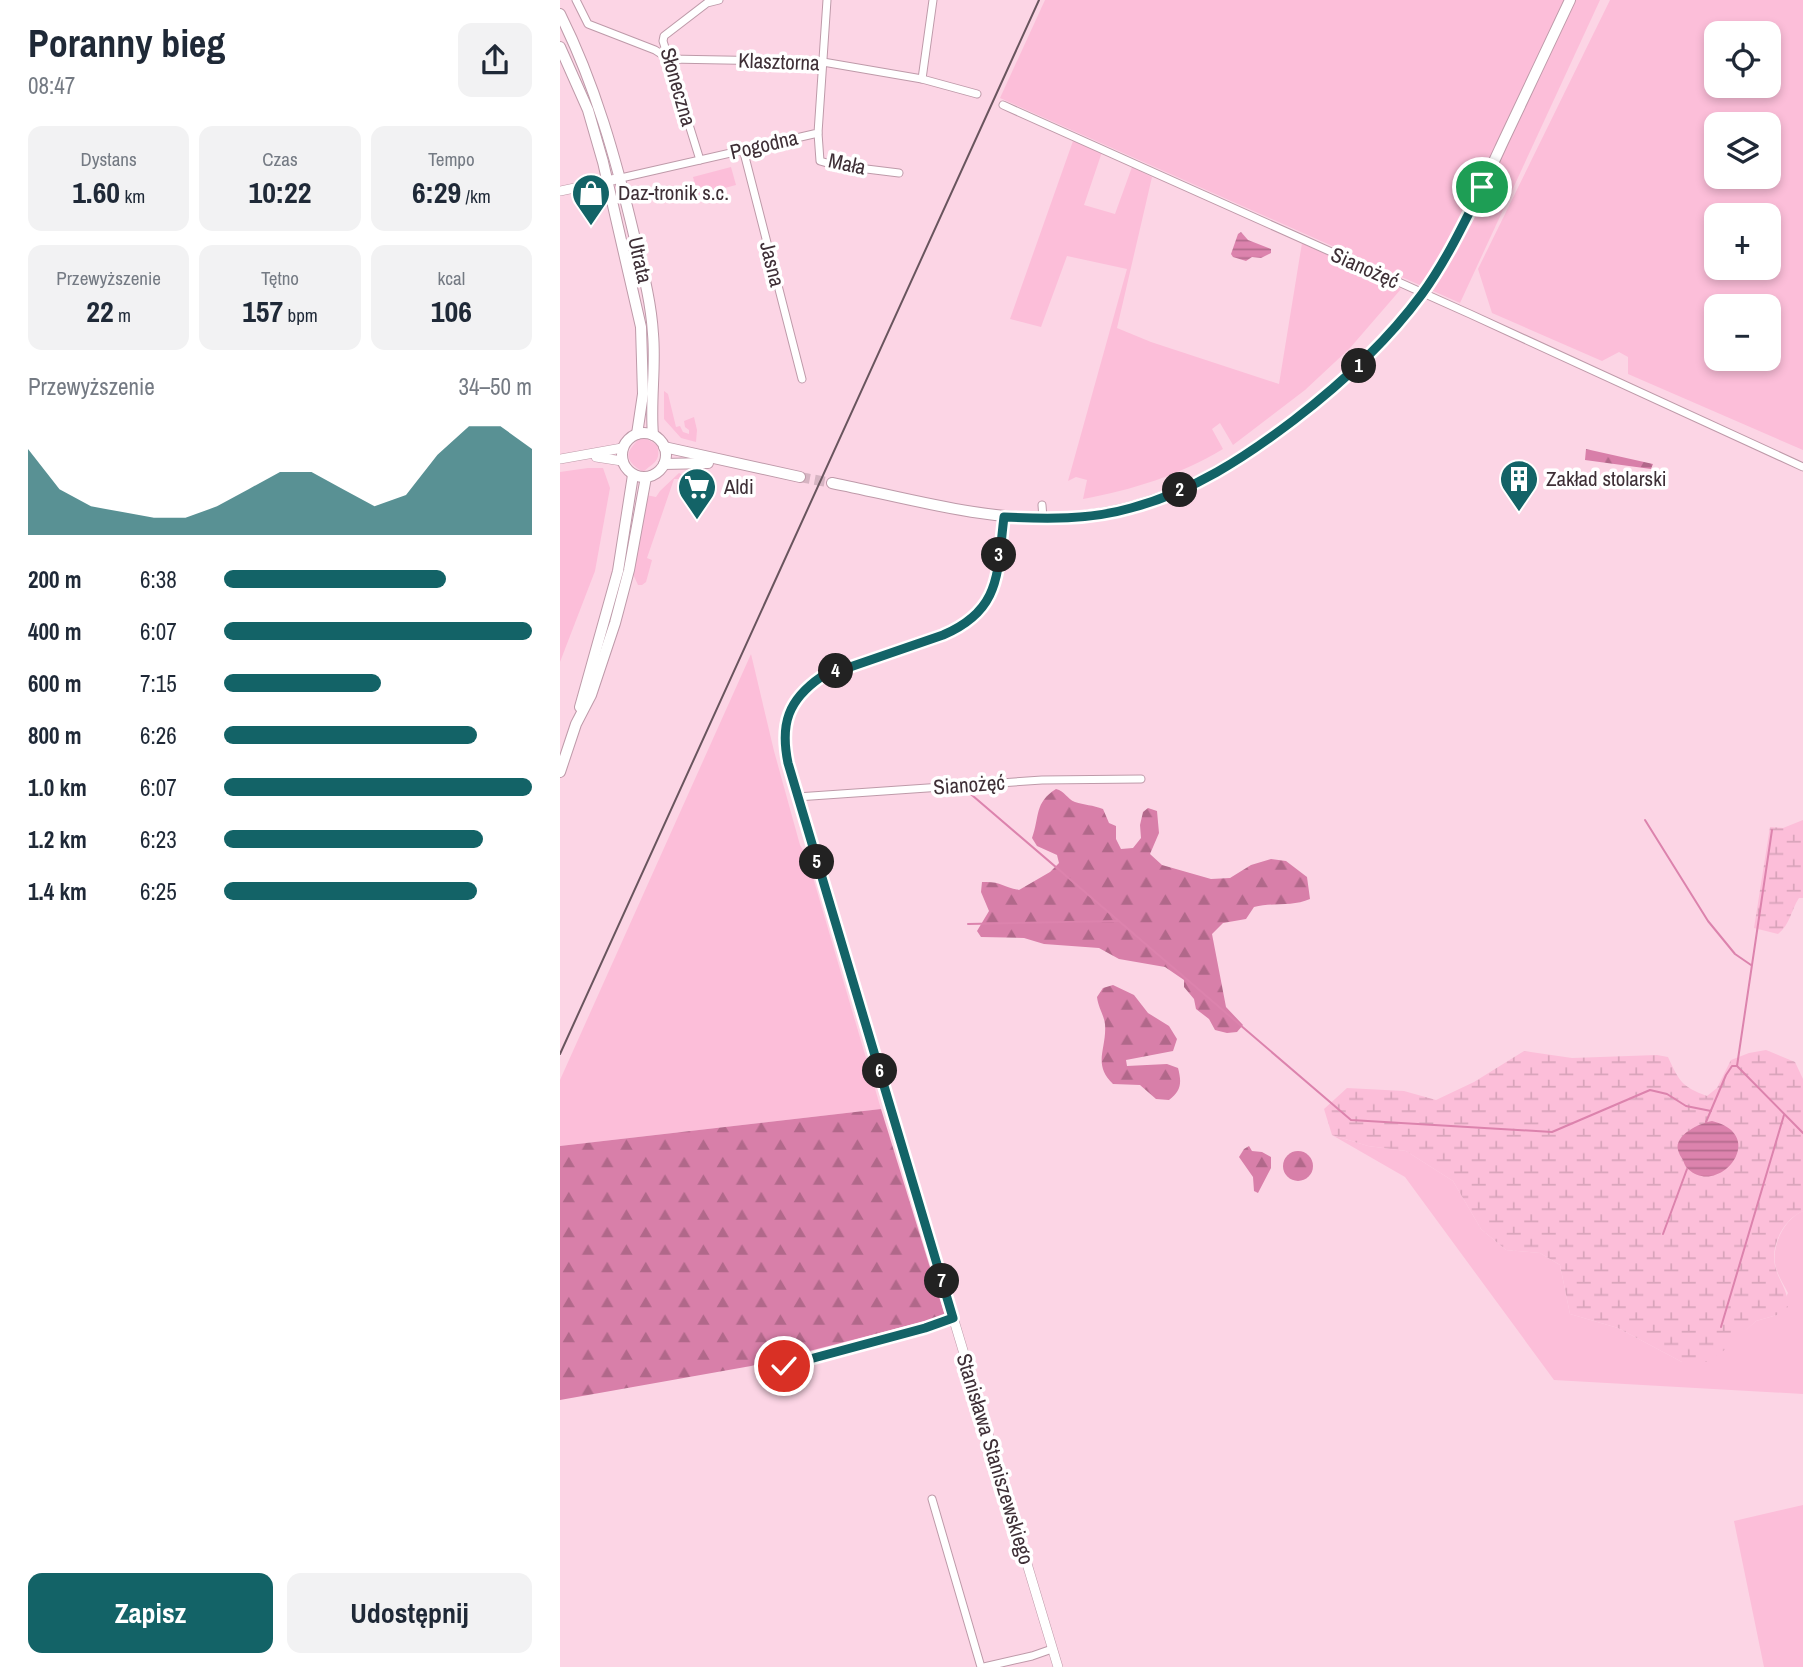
<!DOCTYPE html>
<html lang="pl">
<meta charset="utf-8">
<style>
body{margin:0;font-family:"Archivo Narrow",sans-serif;background:#f2f2f3;color:#1f2937;height:100vh;display:flex;flex-direction:column;font-size:26px;white-space:nowrap}
*{box-sizing:border-box;margin:0}
p{font-size:23px;color:#747a83}
.icon{flex:none;width:38px;height:38px;fill:none;stroke:currentColor;stroke-width:2;stroke-linecap:round;stroke-linejoin:round}
.map{position:relative;flex:1;overflow:hidden}
.drawer{display:flex;flex-direction:column;background:#fff;width:560px}
.drawer>*{flex:none}
.buttons{position:absolute;left:1144px;top:21px;display:grid;gap:14px}
.buttons a{display:grid;place-items:center;width:77px;height:77px;border-radius:14px;background:#fff;box-shadow:0 4px 10px #0003;font-size:35px}
.pin{position:absolute;display:grid;place-items:center;width:60px;height:60px;color:#fff;margin:-30px;border:4px solid #fff;border-radius:50%;box-shadow:0 2px 7px #0007}
.km{position:absolute;width:35px;height:35px;margin:-18px;border-radius:50%;background:#222;color:#fff;font-size:19px;line-height:35px;text-align:center}
.round{display:grid;place-items:center;flex:none;width:74px;height:74px;border-radius:14px;background:#f2f2f3}
.summary{display:flex;align-items:center;justify-content:space-between;height:119px;padding:0 28px}
h1{font-size:38px;font-weight:700;line-height:52px}
.metrics{display:grid;grid-template-columns:repeat(3,1fr);gap:10px;height:119px;padding:7px 28px}
.metrics div{display:grid;align-content:center;border-radius:14px;background:#f2f2f3;text-align:center}
.metrics b{font-size:30px;font-weight:700}
.metrics small{font-size:19px;font-weight:400}
.metrics p{font-size:19px}
.chart{height:196px;padding:14px 28px}
.chart p{display:flex;justify-content:space-between}
.chart svg{width:100%;height:126px;margin-top:7px;fill:#136367;opacity:.7}
.button{display:flex;gap:14px;margin-top:auto;padding:14px 28px}
.button a{flex:1;height:80px;border-radius:14px;background:#136367;color:#fff;font-size:28px;font-weight:700;line-height:80px;text-align:center}
.button a+a{background:#f2f2f3;color:#1f2937}
ul{padding:0 28px;list-style:none;font-size:23px}
li{display:grid;grid-template-columns:112px 84px 1fr;align-items:center;height:52px}
li i{height:18px;border-radius:9px;background:#136367}
main{display:flex;flex:1;min-height:0}
.map>svg:first-child{display:block}
</style>
<main>
<section class="drawer">
<div class="summary"><div><h1>Poranny bieg</h1><p>08:47</p></div><a class="round"><svg class="icon" aria-label="share" viewBox="0 0 24 24"><path d="M12 15V3M7 8l5-5 5 5M5 13v7h14v-7"/></svg></a></div>
<div class="metrics">
<div><p>Dystans</p><b>1.60<small> km</small></b></div>
<div><p>Czas</p><b>10:22</b></div>
<div><p>Tempo</p><b>6:29<small> /km</small></b></div>
</div>
<div class="metrics">
<div><p>Przewyższenie</p><b>22<small> m</small></b></div>
<div><p>Tętno</p><b>157<small> bpm</small></b></div>
<div><p>kcal</p><b>106</b></div>
</div>
<div class="chart"><p><span>Przewyższenie</span>34–50 m</p>
<svg viewBox="0 0 160 44" preserveAspectRatio="none"><path d="M0 44V14L10 28L20 34L30 36L40 38L50 38L60 34L70 28L80 22L90 22L100 28L110 34L120 30L130 16L140 6L150 6L160 14V44z"/></svg>
</div>
<ul>
<li><b>200 m</b>6:38<i style="width:72%"></i></li>
<li><b>400 m</b>6:07<i style="width:100%"></i></li>
<li><b>600 m</b>7:15<i style="width:51%"></i></li>
<li><b>800 m</b>6:26<i style="width:82%"></i></li>
<li><b>1.0 km</b>6:07<i style="width:100%"></i></li>
<li><b>1.2 km</b>6:23<i style="width:84%"></i></li>
<li><b>1.4 km</b>6:25<i style="width:82%"></i></li>
</ul>
<div class="button"><a>Zapisz</a><a>Udostępnij</a></div>
</section>
<div class="map">
<svg width="1243" height="1667" viewBox="0 0 1243 1667">
<defs>
<pattern id="forest-firs" width="22" height="20" patternUnits="userSpaceOnUse" patternTransform="scale(1.75)"><rect width="22" height="20" fill="#d87fa9"/><path d="M5 1l3.5 6h-7zM16 11l3.5 6h-7z" fill="#b1688a"/></pattern>
<pattern id="wetland-marsh" width="20" height="14" patternUnits="userSpaceOnUse" patternTransform="scale(1.75)"><rect width="20" height="14" fill="#fcbed9"/><path d="M1 5h8M5 5V1M11 12h8M15 12V8" fill="none" stroke="#d9a4bb"/></pattern>
<pattern id="water-rules" width="6" height="5" patternUnits="userSpaceOnUse" patternTransform="scale(1.75)"><rect width="6" height="5" fill="#dc83ad"/><path d="M0 2.5h6" fill="none" stroke="#b46c8e"/></pattern>
</defs>
<rect width="100%" height="100%" fill="#fcd5e5"/>
<g fill="#fcbed9" fill-rule="evenodd">
<polygon points="485,0 1040,0 900,303 440,98"/>
<path d="M1050 0H1243V450L1068 374V357L1059 352 1042 361 932 313 918 269ZM1209 33V86H1157V33ZM1209 124V177H1157V124ZM1157 215H1209V268H1157ZM1157 306H1209V359H1157Z"/>
<path d="M513 141 542 152 524 205 555 214 572 167 592 177 557 328 591 342 719 384 742 243 841 289 790 348 745 390 673 445 660 423 652 429 663 449C620 475 572 490 523 499L527 480 516 477 508 481 567 269 507 256 481 327 450 319Z"/>
<polygon points="171,167 176,185 138,195 133,177"/>
<polygon points="104,391 108,394 116,427 120,426 123,432 129,434 129,430 125,427 124,421 134,417 137,430 136,442 121,438 104,419"/>
<path d="M82 436 97 445C102 461 93 463 83 472 61 459 67 450 82 436Z"/>
<polygon points="28,468 43,468 50,488 35,571 0,662 0,472"/>
<polygon points="119,473 123,475 120,479 114,479 87,558 92,560 86,582 82,585 78,585 73,574 86,495 96,497 100,491"/>
<polygon points="191,654 214,751 240,845 247,857 321,1109 0,1146 0,1080"/>
<path d="M772 1135 808 1146 846 1151 893 1181 921 1229 946 1250 980 1253 1000 1265 1010 1314 1058 1328 1122 1362 1187 1329 1196 1321 1217 1315 1228 1293C1224 1285 1218 1276 1216 1268 1210 1247 1224 1219 1243 1211V1394L994 1380 845 1177Z"/>
<polygon points="1243,1505 1243,1667 1204,1667 1174,1521"/>
</g>
<g fill="url(#forest-firs)">
<polygon points="1026,449 1093,464 1091,469 1025,460"/>
<path d="M496 789C505 791 507 799 515 802 524 805 533 805 543 809L549 823 556 826V839L561 849 573 848 581 838 580 825 583 812 588 808 597 811 599 833 590 854 602 865 651 879 670 878 691 865 711 859 726 861 747 877 750 899C732 907 713 902 694 907L686 919 663 923 652 934 666 1007 683 1025 677 1032 667 1033 655 1030 649 1019 636 1009 634 999 624 987V980L605 967 559 959 539 948 484 944 464 938 421 937 417 931 429 911 421 892 422 882C441 881 443 887 459 890L490 872 499 863 497 855 477 846 472 838C480 816 474 803 496 789Z"/>
<path d="M553 985 574 995 588 1013 609 1026 617 1039 613 1051 566 1060 567 1066 607 1064 618 1068C622 1083 621 1091 609 1100L596 1099 580 1085 553 1084C532 1064 547 1049 545 1024 544 1015 538 1007 537 997L543 988Z"/>
<polygon points="321,1109 385,1316 191,1366 0,1400 0,1146"/>
<polygon points="689,1146 692,1151 702,1152 711,1157 711,1168 698,1193 694,1191 693,1177 679,1157 684,1149"/>
<circle cx="738" cy="1166" r="15"/>
</g>
<g fill="url(#wetland-marsh)">
<path d="M1243 820V898H1239C1231 910 1230 925 1218 934L1194 928 1210 827 1223 828Z"/>
<path d="M1206 1050 1235 1062 1243 1079V1211C1224 1219 1210 1245 1215 1266 1219 1282 1228 1289 1228 1307L1217 1315 1196 1321 1166 1349 1146 1362H1122L1058 1328 1010 1314 1000 1265 980 1253 946 1250 921 1229 893 1181 846 1151 808 1146 772 1135 764 1109 787 1088 844 1091 876 1100 914 1082 964 1051 1012 1058 1097 1055 1108 1057C1119 1081 1122 1087 1147 1096L1157 1088 1171 1060 1189 1053Z"/>
</g>
<g fill="url(#water-rules)">
<polygon points="681,232 688,240 711,249 711,253 701,258 692,257 686,261 673,257 671,254 678,234"/>
<path d="M1152 1121C1210 1135 1159 1198 1128 1169 1126 1168 1124 1163 1123 1160 1121 1157 1119 1154 1118 1150 1114 1135 1140 1123 1152 1121Z"/>
</g>
<g fill="none" stroke-linecap="round" stroke-linejoin="round">
<g stroke="#dc83ad" stroke-width="2">
<polyline points="406,790 791,1120 992,1132 1090,1090 1107,1094 1126,1106 1151,1111"/>
<polyline points="1085,820 1148,921 1175,954 1191,965"/>
<polyline points="408,924 558,921"/>
<polyline points="1177,1066 1212,830"/>
<polyline points="1146,1122 1166,1075 1172,1066 1177,1066 1243,1133"/>
<polyline points="1103,1234 1127,1169"/>
<polyline points="1161,1327 1224,1115"/>
</g>
<polyline stroke="#d6b4c2" stroke-width="10" stroke-dasharray="10 5" stroke-linecap="butt" points="240,477 272,483"/>
<defs>
<g id="minor">
<polyline points="16,0 28,24 95,50 109,59 263,62 362,79 417,94"/>
<polyline points="362,79 373,0"/>
<polyline points="443,105 910,314 1243,467"/>
<polyline points="258,133 260,161 274,165 339,173"/>
<polyline points="183,149 242,379"/>
<polyline points="140,160 103,41 104,36 147,3 159,0"/>
<polyline points="61,178 258,133 267,0"/>
<polyline points="482,505 483,518"/>
<polyline points="237,797 482,780 581,779"/>
<polyline points="224,1366 365,1328 393,1318"/>
<polyline points="372,1499 421,1667"/>
<polyline points="424,1667 472,1656 492,1649"/>
</g>
<g id="tertiary">
<polyline points="0,191 61,178"/>
<polyline points="36,457 62,461"/>
<polyline points="0,459 62,448"/>
<path d="M444 517C437 572 442 610 383 634L261 677C212 711 223 747 237 797L498 1667"/>
</g>
<g id="secondary">
<path d="M0 14C35 84 56 159 74 235 82 268 91 300 93 334 96 368 90 401 93 435"/>
<polyline points="0,47 28,110 43,162 81,327 83,394 77,434"/>
<circle cx="84" cy="455" r="22"/>
<polyline points="104,447 240,477"/>
<polyline points="104,464 148,463"/>
<path d="M272 483C347 498 424 521 501 518 594 514 663 473 735 419 783 383 828 342 863 293 895 247 919 194 942 144 965 96 987 48 1010 0"/>
<polyline points="20,707 58,571 73,475"/>
<polyline points="0,772 16,724 31,695 55,623 69,570 86,477"/>
</g>
</defs>
<use href="#minor" stroke="#be9aa9" stroke-width="9"/>
<use href="#tertiary" stroke="#be9aa9" stroke-width="10"/>
<use href="#secondary" stroke="#be9aa9" stroke-width="12"/>
<use href="#minor" stroke="#fff" stroke-width="7"/>
<use href="#tertiary" stroke="#fff" stroke-width="9"/>
<use href="#secondary" stroke="#fff" stroke-width="10"/>
<polyline stroke="#69555e" stroke-width="2" points="0,1054 479,0"/>
</g>
<g fill="none" stroke-linecap="round" stroke-linejoin="round">
<defs>
<path id="route" d="M224 1366 365 1328 393 1318 228 763C220 724 228 700 261 677L383 635C442 610 437 572 444 517 486 519 530 520 571 508 632 492 684 458 734 420 782 383 826 343 862 294 886 261 904 223 922 187"/>
</defs>
<use href="#route" stroke="#fff" stroke-width="14"/>
<use href="#route" stroke="#136367" stroke-width="9"/>
</g>
<defs>
<symbol id="shop-pin" viewBox="-11 -11 22 30"><path d="M0 17L-7.5 6A9.5 9.5 0 1 1 7.5 6Z" fill="#136367" stroke="#fff"/><path d="M-5-2.5h2.3a2.7 3.5 0 0 1 5.4 0H5L5.5 6h-11ZM-1.5-2.5h3a1.5 2.3 0 0 0-3 0Z" fill="#fff"/></symbol>
<symbol id="building-pin" viewBox="-11 -11 22 30"><path d="M0 17L-7.5 6A9.5 9.5 0 1 1 7.5 6Z" fill="#136367" stroke="#fff"/><path d="M-4-6H4V6H1V3H-1V6H-4ZM-2.5-4.3h1.7v1.8h-1.7ZM.8-4.3h1.7v1.8H.8ZM-2.5-1h1.7V.8h-1.7ZM.8-1h1.7V.8H.8Z" fill="#fff"/></symbol>
<symbol id="supermarket-pin" viewBox="-11 -11 22 30"><path d="M0 17L-7.5 6A9.5 9.5 0 1 1 7.5 6Z" fill="#136367" stroke="#fff"/><path d="M-6-5.5h2.5l.6 2H6L4.5 2H-2.5L-4.4-4H-6ZM-1.5 3.2a1.3 1.3 0 1 0 .1 0ZM3 3.2a1.3 1.3 0 1 0 .1 0Z" fill="#fff"/></symbol>
</defs>
<g fill-rule="evenodd">
<use href="#shop-pin" x="9" y="171" width="44" height="60"/>
<use href="#building-pin" x="937" y="457" width="44" height="60"/>
<use href="#supermarket-pin" x="115" y="465" width="44" height="60"/>
</g>
<g text-anchor="middle" stroke-width="7" stroke-linejoin="round" paint-order="stroke">
<g font-size="21" fill="#3e2f36" stroke="#fff">
<text transform="translate(219 62) rotate(2)" y="7">Klasztorna</text>
<text transform="translate(118 87) rotate(74)" y="7">Słoneczna</text>
<text transform="translate(204 145) rotate(-13)" y="7">Pogodna</text>
<text transform="translate(287 164) rotate(12)" y="7">Mała</text>
<text transform="translate(80 260) rotate(77)" y="7">Utrata</text>
<text transform="translate(212 264) rotate(76)" y="7">Jasna</text>
<text transform="translate(805 268) rotate(24)" y="7">Sianożęć</text>
<text transform="translate(409 785) rotate(-4)" y="7">Sianożęć</text>
<text transform="translate(435 1459) rotate(73)" y="7">Stanisława Staniszewskiego</text>
</g>
<g font-size="21" fill="#3e2f36" stroke="#fff" text-anchor="start">
<text x="58" y="200">Daz-tronik s.c.</text>
<text x="986" y="486">Zakład stolarski</text>
<text x="164" y="494">Aldi</text>
</g>
</g>
</svg>
<div class="buttons">
<a><svg class="icon" aria-label="locate" viewBox="0 0 24 24"><circle cx="12" cy="12" r="6"/><path d="M12 2v4M12 18v4M2 12h4M18 12h4"/></svg></a>
<a><svg class="icon" aria-label="layers" viewBox="0 0 24 24"><path d="M12 4l9 5-9 5-9-5zM3 14l9 5 9-5"/></svg></a>
<a>+</a>
<a>−</a>
</div>
<div class="pin" style="left:922px;top:187px;background:#1e9e55"><svg class="icon" aria-label="arrive" viewBox="0 0 24 24"><path d="M6 21V4h12l-3 4 3 4H6"/></svg></div>
<div class="pin" style="left:224px;top:1366px;background:#d93025"><svg class="icon" aria-label="check" viewBox="0 0 24 24"><path d="M5 12l5 5 9-10"/></svg></div>
<b class="km" style="left:799px;top:366px">1</b>
<b class="km" style="left:620px;top:490px">2</b>
<b class="km" style="left:439px;top:555px">3</b>
<b class="km" style="left:276px;top:671px">4</b>
<b class="km" style="left:257px;top:862px">5</b>
<b class="km" style="left:320px;top:1071px">6</b>
<b class="km" style="left:382px;top:1281px">7</b>
</div>
</main>
